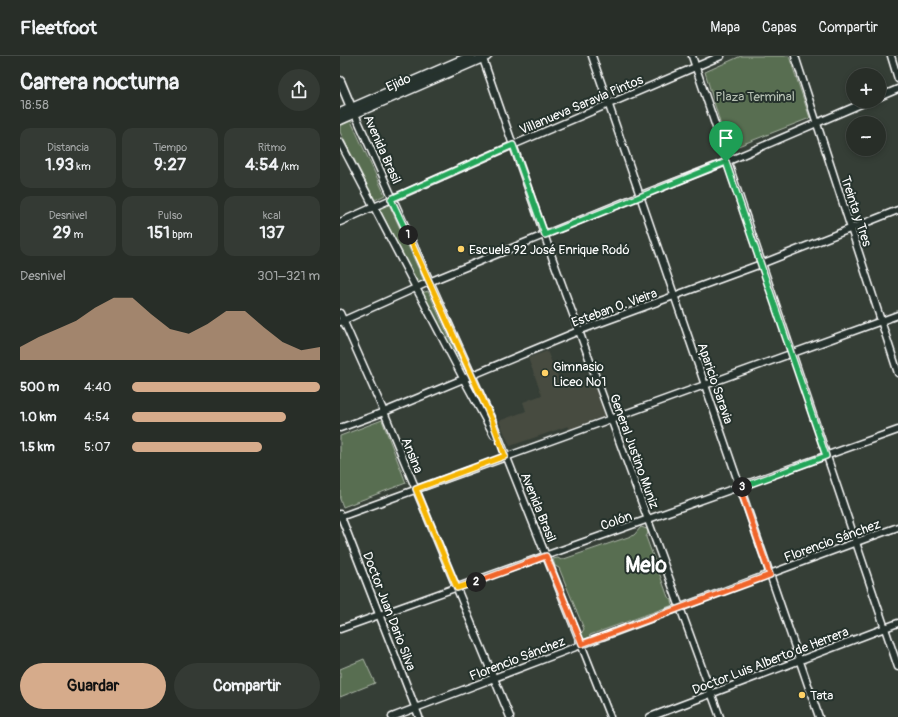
<!DOCTYPE html>
<html lang="es">
<meta charset="utf-8">
<style>
body{margin:0;font-family:Pangolin,sans-serif;background:#343a34;color:#f1f3f6;height:100vh;display:flex;flex-direction:column;font-size:15px;white-space:nowrap}
*{box-sizing:border-box;margin:0}
p{font-size:13px;color:#a5a8a8}
.icon{flex:none;width:22px;height:22px;fill:none;stroke:currentColor;stroke-width:2;stroke-linecap:round;stroke-linejoin:round}
.map{position:relative;flex:1;overflow:hidden}
.panel{display:flex;flex-direction:column;background:#282e28;width:340px}
.panel>*{flex:none}
.buttons{position:absolute;left:506px;top:12px;display:grid;gap:8px}
.buttons a{display:grid;place-items:center;width:40px;height:40px;border-radius:50%;background:#282e28;box-shadow:0 2px 6px #0003,0 0 0 1px #444a45;font-size:20px}
.pin{position:absolute;display:grid;place-items:center;width:34px;height:34px;color:#fff;margin:-41px -17px;border-radius:50% 50% 50% 0;rotate:-45deg;box-shadow:0 0 4px #0007}
.pin .icon{rotate:45deg}
.km{position:absolute;width:20px;height:20px;margin:-10px;border-radius:50%;background:#222;color:#fff;font-size:11px;line-height:20px;text-align:center}
.round{display:grid;place-items:center;flex:none;width:42px;height:42px;border-radius:21px;background:#343a34}
.head{display:flex;align-items:center;justify-content:space-between;height:68px;padding:0 20px}
h1{font-size:22px;font-weight:800;line-height:30px}
.metrics{display:grid;grid-template-columns:repeat(3,1fr);gap:6px;height:68px;padding:4px 20px}
.metrics div{display:grid;align-content:center;border-radius:10px;background:#343a34;text-align:center}
.metrics b{font-size:17px;font-weight:800}
.metrics small{font-size:11px;font-weight:400}
.metrics p{font-size:11px}
.chart{height:112px;padding:8px 20px}
.chart p{display:flex;justify-content:space-between}
.chart svg{width:100%;height:72px;margin-top:4px;fill:#d6ab8b;opacity:.7}
.cta{display:flex;gap:8px;margin-top:auto;padding:8px 20px}
.cta a{flex:1;height:46px;border-radius:24px;background:#d6ab8b;color:#111;font-size:16px;font-weight:800;line-height:46px;text-align:center}
.cta a+a{background:#343a34;color:#f1f3f6}
ul{padding:0 20px;list-style:none;font-size:13px}
li{display:grid;grid-template-columns:64px 48px 1fr;align-items:center;height:30px}
li i{height:10px;border-radius:5px;background:#d6ab8b}
header{display:flex;align-items:center;gap:24px;box-sizing:border-box;height:56px;padding:0 20px;background:#282e28;border-bottom:1px solid #444a45}
header strong{font-size:19px}
nav{display:flex;gap:22px;margin-inline-start:auto;font-size:14px}
main{display:flex;flex:1;min-height:0}
.map>svg:first-child{display:block}
</style>
<header>
<strong>Fleetfoot</strong>
<nav><a>Mapa</a><a>Capas</a><a>Compartir</a></nav>
</header>
<main>
<section class="panel">
<div class="head"><div><h1>Carrera nocturna</h1><p>18:58</p></div><a class="round"><svg class="icon" aria-label="share" viewBox="0 0 24 24"><path d="M12 15V3M7 8l5-5 5 5M5 13v7h14v-7"/></svg></a></div>
<div class="metrics">
<div><p>Distancia</p><b>1.93<small> km</small></b></div>
<div><p>Tiempo</p><b>9:27</b></div>
<div><p>Ritmo</p><b>4:54<small> /km</small></b></div>
</div>
<div class="metrics">
<div><p>Desnivel</p><b>29<small> m</small></b></div>
<div><p>Pulso</p><b>151<small> bpm</small></b></div>
<div><p>kcal</p><b>137</b></div>
</div>
<div class="chart"><p><span>Desnivel</span>301–321 m</p>
<svg viewBox="0 0 160 44" preserveAspectRatio="none"><path d="M0 44V36L10 30L20 25L30 20L40 12L50 6L60 6L70 16L80 25L90 28L100 22L110 14L120 14L130 24L140 33L150 38L160 36V44z"/></svg>
</div>
<ul>
<li><b>500 m</b>4:40<i style="width:100%"></i></li>
<li><b>1.0 km</b>4:54<i style="width:82%"></i></li>
<li><b>1.5 km</b>5:07<i style="width:69%"></i></li>
</ul>
<div class="cta"><a>Guardar</a><a>Compartir</a></div>
</section>
<div class="map">
<svg width="558" height="661" viewBox="0 0 558 661">
<defs>
<pattern id="grass-tufts" width="24" height="20" patternUnits="userSpaceOnUse"><rect width="24" height="20" fill="#596e51"/><path d="M3 7l-1-3M5 7V3M7 7l1-3M15 17l-1-3M17 17v-4M19 17l1-3" fill="none" stroke="#72846b"/></pattern>
</defs>
<rect width="100%" height="100%" fill="#353e36"/>
<filter id="ink" filterUnits="userSpaceOnUse"><feTurbulence type="fractalNoise" baseFrequency=".025" numOctaves="2"/><feDisplacementMap in="SourceGraphic" scale="8" xChannelSelector="R" yChannelSelector="G"/><feConvolveMatrix kernelMatrix="1 2 1 2 8 2 1 2 1" color-interpolation-filters="sRGB"/></filter>
<g filter="url(#ink)">
<polygon fill="#474b40" points="207,295 222,331 251,321 265,360 230,373 228,370 170,390 159,365 186,355 183,346 202,339 188,302"/>
<polygon fill="url(#grass-tufts)" stroke="#acb6a8" points="88,235 124,314 121,315 82,237"/>
<g fill="#596e51" stroke="#acb6a8">
<polygon points="401,0 449,0 470,62 388,94 365,16"/>
<polygon points="11,65 45,139 35,144 0,76 0,70"/>
<polygon points="49,148 84,225 78,228 39,152"/>
<polygon points="42,364 66,427 3,451 0,443 0,380"/>
<polygon points="301,471 307,473 308,477 306,481 328,541 332,544 333,549 250,579 249,582 244,583 241,578 244,573 219,512 215,510 213,503 218,502 221,504 294,479"/>
<polygon points="24,603 35,627 0,641 0,613"/>
</g>
<g fill="none" stroke-linecap="round" stroke-linejoin="round">
<defs>
<g id="minor">
<polyline points="142,0 212,201 380,661"/>
<polyline points="252,0 479,661"/>
<polyline points="352,0 558,611"/>
<polyline points="455,0 558,317"/>
<polyline points="551,0 558,23"/>
<polyline points="539,41 558,33"/>
<polyline points="15,58 152,364 270,661"/>
<polyline points="0,86 123,322 154,379"/>
<polyline points="0,166 173,89 381,0"/>
<polyline points="0,257 44,356 170,661"/>
<polyline points="0,266 89,226 299,140 386,106 528,45"/>
<polyline points="0,372 44,356 241,274 421,208 558,154"/>
<polyline points="0,458 79,661"/>
<polyline points="0,461 558,259"/>
<polyline points="0,573 558,374"/>
<path d="M52 661C220 597 388 532 558 471"/>
<polyline points="310,661 558,567"/>
</g>
<g id="major">
<polyline points="0,25 13,56"/>
<polyline points="0,57 131,0"/>
<polyline points="0,64 147,0"/>
</g>
</defs>
<use href="#minor" stroke="#fff" stroke-width="9"/>
<use href="#major" stroke="#fff" stroke-width="11"/>
<use href="#minor" stroke="#26332d" stroke-width="6"/>
<use href="#major" stroke="#26332d" stroke-width="8"/>
</g>
</g>
<g fill="none" stroke-linecap="round" stroke-linejoin="round" filter="url(#ink)">
<defs>
<polyline id="split-1" points="68,179 51,143 173,89 205,179 386,106"/>
<polyline id="split-2" points="68,179 152,364 165,400 76,433 117,532 136,526"/>
<polyline id="split-3" points="136,526 206,500 242,588 430,519 400,432 402,431"/>
<polyline id="split-4" points="386,106 486,400 402,431"/>
</defs>
<use href="#split-1" stroke="#fff" stroke-width="8"/>
<use href="#split-2" stroke="#fff" stroke-width="8"/>
<use href="#split-3" stroke="#fff" stroke-width="8"/>
<use href="#split-4" stroke="#fff" stroke-width="8"/>
<use href="#split-1" stroke="#22a559" stroke-width="5"/>
<use href="#split-2" stroke="#f5b400" stroke-width="5"/>
<use href="#split-3" stroke="#f0652b" stroke-width="5"/>
<use href="#split-4" stroke="#22a559" stroke-width="5"/>
</g>
<g fill="#ffd166" stroke="#26332d" stroke-width="1.5">
<circle cx="121" cy="193" r="4"/>
<circle cx="205" cy="317" r="4"/>
<circle cx="462" cy="639" r="4"/>
</g>
<g text-anchor="middle" stroke-width="4" stroke-linejoin="round" paint-order="stroke">
<g font-size="13" fill="#fff" stroke="#26332d">
<text transform="translate(58 26) rotate(-24)" y="5">Ejido</text>
<text transform="translate(241 48) rotate(-23)" y="5">Villanueva Saravia Pintos</text>
<text transform="translate(43 93) rotate(66)" y="5">Avenida Brasil</text>
<text transform="translate(517 155) rotate(72)" y="5">Treinta y Tres</text>
<text transform="translate(274 251) rotate(-20)" y="5">Esteban O. Vieira</text>
<text transform="translate(376 327) rotate(71)" y="5">Aparicio Saravia</text>
<text transform="translate(295 395) rotate(70)" y="5">General Justino Muniz</text>
<text transform="translate(73 399) rotate(68)" y="5">Ansina</text>
<text transform="translate(199 451) rotate(68)" y="5">Avenida Brasil</text>
<text transform="translate(276 464) rotate(-20)" y="5">Colón</text>
<text transform="translate(492 484) rotate(-20)" y="5">Florencio Sánchez</text>
<text transform="translate(50 555) rotate(69)" y="5">Doctor Juan Dario Silva</text>
<text transform="translate(177 602) rotate(-21)" y="5">Florencio Sánchez</text>
<text transform="translate(430 604) rotate(-21)" y="5">Doctor Luis Alberto de Herrera</text>
</g>
<g font-size="13" fill="#b4beb1" stroke="#26332d">
<text x="415" y="45">Plaza Terminal</text>
</g>
<g font-size="13" fill="#fff" stroke="#26332d" text-anchor="start">
<text x="129" y="198">Escuela 92 José Enrique Rodó</text>
<text x="213" y="315">Gimnasio<tspan x="213" dy="15">Liceo Nº1</tspan></text>
<text x="470" y="644">Tata</text>
</g>
<g font-size="21" font-weight="bold" fill="#fff" stroke="#26332d">
<text x="306" y="516">Melo</text>
</g>
</g>
</svg>
<div class="buttons">
<a>+</a>
<a>−</a>
</div>
<div class="pin" style="left:386px;top:106px;background:#1e9e55"><svg class="icon" aria-label="arrive" viewBox="0 0 24 24"><path d="M6 21V4h12l-3 4 3 4H6"/></svg></div>
<b class="km" style="left:68px;top:179px">1</b>
<b class="km" style="left:136px;top:526px">2</b>
<b class="km" style="left:402px;top:431px">3</b>
</div>
</main>
